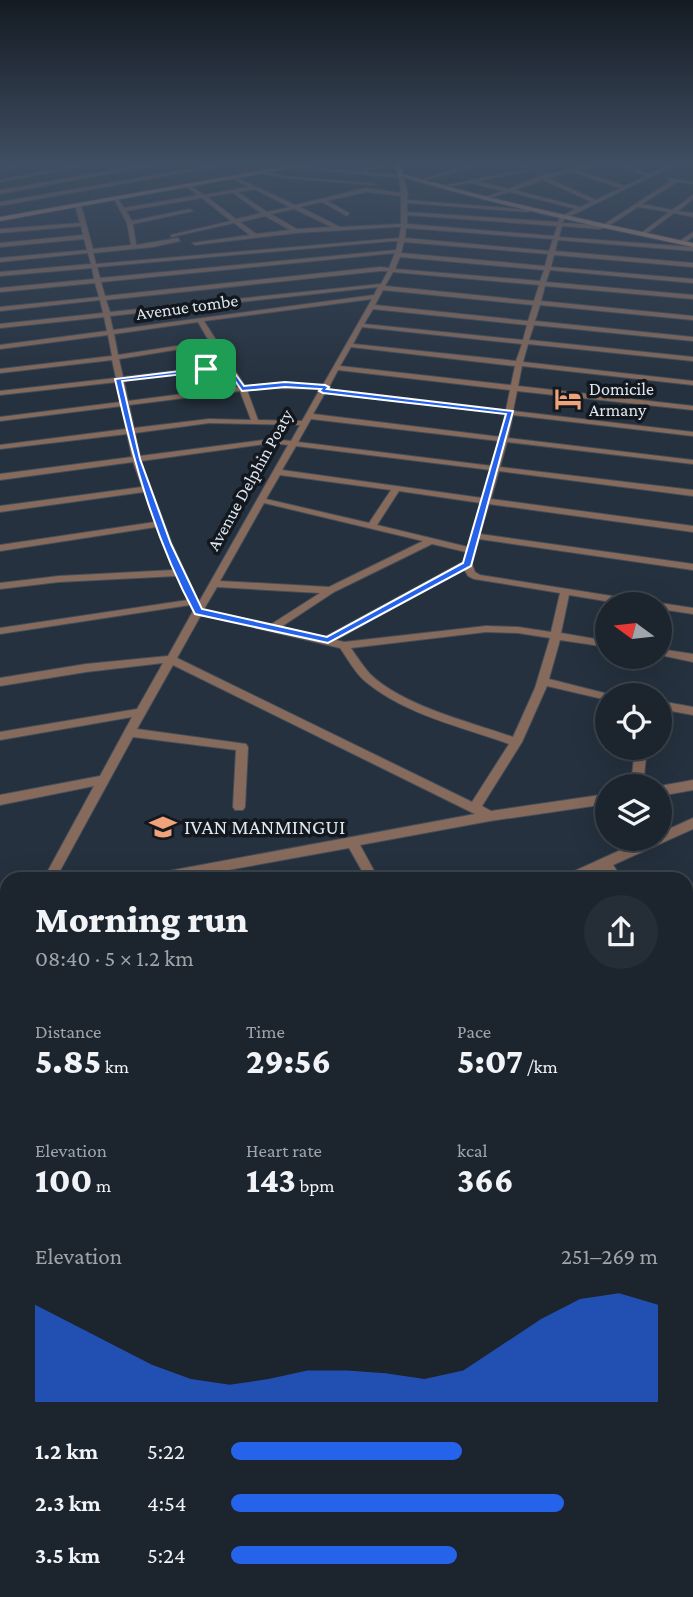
<!DOCTYPE html>
<meta charset="utf-8">
<style>
body{margin:0;font-family:"Crimson Pro",serif;background:#252d36;color:#f1f3f6;height:100vh;display:flex;flex-direction:column;font-size:26px;white-space:nowrap}
*{box-sizing:border-box;margin:0}
p{font-size:23px;color:#a0a5aa}
.icon{flex:none;width:38px;height:38px;fill:none;stroke:currentColor;stroke-width:2;stroke-linecap:round;stroke-linejoin:round}
.map{position:relative;flex:1;overflow:hidden}
.side{position:absolute;left:0px;top:872px;width:693px;height:726px;display:flex;flex-direction:column;background:#1c252e;border-radius:21px 21px 0 0;box-shadow:0 7px 28px #0002,0 0 0 2px #3a424a}
.side>*{flex:none}
.needle{width:46px;rotate:285deg}
.controls{position:absolute;left:595px;top:592px;display:grid;gap:14px}
.controls a{display:grid;place-items:center;width:77px;height:77px;border-radius:50%;background:#1c252e;box-shadow:0 7px 28px #0002,0 0 0 2px #3a424a;font-size:35px}
.pin{position:absolute;display:grid;place-items:center;width:60px;height:60px;color:#fff;margin:-30px;border-radius:14px;box-shadow:0 4px 10px #0006}
.round{display:grid;place-items:center;flex:none;width:74px;height:74px;border-radius:37px;background:#252d36}
.head{display:flex;align-items:center;justify-content:space-between;height:119px;padding:0 35px}
h1{font-size:38px;font-weight:800;line-height:52px}
.figures{display:grid;grid-template-columns:repeat(3,1fr);gap:10px;height:119px;padding:7px 35px}
.figures div{display:grid;align-content:center}
.figures b{font-size:35px;font-weight:800}
.figures small{font-size:19px;font-weight:400}
.figures p{font-size:19px}
.chart{height:196px;padding:14px 35px}
.chart p{display:flex;justify-content:space-between}
.chart svg{width:100%;height:126px;margin-top:7px;fill:#2563eb;opacity:.7}
ul{padding:0 35px;list-style:none;font-size:23px}
li{display:grid;grid-template-columns:112px 84px 1fr;align-items:center;height:52px}
li i{height:18px;border-radius:9px;background:#2563eb}
.map>svg:first-child{display:block}
</style>
<div class="map">
<svg width="693" height="1597" viewBox="0 0 693 1597">
<rect width="100%" height="100%" fill="#25313e"/>
<g fill="none" stroke-linecap="round" stroke-linejoin="round">
<defs>
<g id="street">
<polygon points="18,164 31,164 0,170 0,168"/>
<polygon points="83,164 95,164 0,182 0,180"/>
<polygon points="149,164 162,164 0,194 0,190"/>
<polygon points="219,164 232,164 0,206 0,202"/>
<polygon points="382,164 392,164 364,171 362,170"/>
<polygon points="475,164 484,164 418,182 416,181"/>
<polygon points="528,164 541,164 521,168 519,167"/>
<path d="M593 164H603L579 171 625 186 646 176 616 164H624L650 174 670 164H677L564 219 563 223 603 225 671 181 667 179 669 178 693 182V184L677 182 642 204 672 210 693 195V199L678 211 693 213V217L674 213 643 236 641 233 669 212 638 207 607 227 599 229 562 226 559 237 693 247V251L558 240 555 251 693 263V267L554 255 551 267 693 279V283L550 270 546 282 693 295V299L545 286 541 301 693 316V320L540 305 535 321 693 337V341L534 325 529 340 693 357V361L528 344 523 362 693 381V385L522 366 518 386 693 406V410L517 391 513 411 693 432V436L513 415 508 438 693 460V464L507 442 500 467 693 490V496L499 471 491 499 693 526V532L489 504 480 534 693 564V570L479 539 472 564 475 572 480 575 643 601 648 604H623L569 595 561 633 607 641V647L560 640 549 679 612 695H607V700L547 686 522 742 482 806 491 811 607 794V804L490 821 360 845 378 878H366L349 848 184 878H152L153 874 158 873 475 814 173 665 137 729 246 744 248 747 245 807 243 810H235L233 807 236 750 133 737 56 878H44L94 786 0 805V795L100 776 132 717 0 740V732L137 709 163 663 86 672 0 686V678L86 664 168 656 193 611 190 605 0 634V628L188 600 177 576 59 582 0 589V583L59 576 174 570 156 527 0 551V545L155 522 144 492 0 512V506L142 487 133 462 0 480V474L132 457 127 434 0 449V445L126 429 122 406 0 421V417L121 402 117 382 0 395V391L116 378 112 360 0 373V369L112 356 108 335 0 349V345L107 331 104 317 0 328V324L103 313 100 300 0 311V307L99 297 95 283 0 292V288L94 279 92 268 0 276V272L91 264 88 253 0 262V258L87 250 84 239 0 247V243L83 235 81 226 0 233V229L80 223 75 205 78 203 81 205 93 249 131 245 127 223 113 197H117L124 208 198 195 187 187 189 185 204 195 249 187 233 179 235 177 295 205 366 188 401 193 399 178 294 168 296 166 399 175 403 174 408 195 407 200 531 210 528 212 407 203V212L558 222 560 217 576 209 509 192 483 200V198L503 191 470 183 439 188 437 187 530 169 528 171 477 181 508 189 540 176ZM573 172 621 188 596 200 548 178ZM543 180 592 202 580 207 514 190ZM254 189 290 207 267 212 238 192ZM366 192 401 196V224L340 227 300 207 322 202 347 216 349 213 327 201ZM233 193 261 213 236 219 207 197ZM202 198 231 221 171 235V237L234 223 250 235 192 243 195 245 296 233 395 227H401L399 238 96 264 93 253 153 247 180 241 178 238 136 245 133 224 193 211 190 209 132 221 126 211ZM294 209 332 227 297 229 271 214ZM407 215 557 226 554 236 407 224ZM265 216 290 230 256 234 240 222ZM406 228 553 239 549 251 405 238ZM393 241H398L396 250 100 278 97 267ZM404 242 548 254 545 266 401 253ZM395 253 389 268 380 267 105 296 101 282ZM400 257 544 270 540 281 395 269ZM380 271H388L381 284 110 312 106 300ZM393 272 539 285 534 301 385 286ZM378 287 374 295 113 330 110 316ZM383 290 533 305 528 321 375 305ZM372 299 323 385 264 384 245 386 204 321ZM373 309 527 325 523 340 364 324ZM198 322 209 341 118 355 114 334ZM362 327 522 344 516 361 353 344ZM211 344 224 365 123 377 119 359ZM351 347 515 366 511 385 340 366ZM227 369 238 387 128 401 124 381ZM338 370 510 390 506 410 328 389ZM264 388 320 389 302 421 258 420 247 390ZM240 391 251 420 209 419 134 428 129 405ZM325 393 505 414 501 437 313 414ZM311 419 499 441 492 466 298 442ZM209 423 300 425 291 441 272 439 140 456 135 433ZM272 443 288 445 199 602 172 544 141 461ZM296 446 491 470 482 498 282 470ZM280 475 391 490 369 523 266 499ZM399 491 481 503 468 547 377 525ZM264 503 423 541 329 587 220 581ZM432 544 466 552 463 562 325 637 281 627 334 592ZM464 569 468 576 474 579 560 593 551 632 518 627 486 626 344 642 336 640ZM217 587 320 593 270 625 204 609ZM201 615 340 648C348 659 355 673 366 682 406 715 462 727 509 744L472 802 177 658ZM486 632 518 633 550 638 535 688 513 737C470 722 403 706 370 674 363 666 357 657 351 648Z"/>
<polygon points="266,172 286,176 375,184 373,185 286,178 264,174"/>
<polygon points="693,232 693,237 684,243 680,243 680,241"/>
<polygon points="660,603 693,608 693,614 660,609 660,604 657,604"/>
<polygon points="660,649 693,654 693,662 660,655"/>
<polygon points="660,701 693,707 693,715 660,709"/>
<polygon points="635,747 647,747 643,786 631,786"/>
<polygon points="693,780 693,790 660,796 660,786"/>
<polygon points="693,818 693,829 613,865 622,878 609,878 602,870 585,878 566,878 568,874 647,838 660,838 660,833"/>
<polygon points="7,896 7,908 0,909 0,897"/>
<polygon points="7,950 7,970 5,974 0,975 0,955 2,952"/>
<polygon points="686,958 693,962 693,978 686,974"/>
<polygon points="693,1057 693,1073 686,1076 686,1060"/>
<polygon points="7,1155 7,1171 0,1174 0,1158"/>
<polygon points="693,1229 693,1248 686,1251 686,1232"/>
<polygon points="7,1293 7,1312 0,1315 0,1296"/>
<polygon points="686,1335 693,1338 693,1362 686,1359"/>
<polygon points="693,1452 693,1474 686,1477 686,1455"/>
<polygon points="0,1489 7,1491 7,1507 0,1510"/>
<polygon points="170,1591 197,1591 194,1597 167,1597"/>
<polygon points="216,1591 238,1591 241,1597 219,1597"/>
<polygon points="485,1591 507,1591 510,1597 488,1597"/>
<polygon points="522,1591 548,1591 545,1597 519,1597"/>
</g>
<g id="secondary">
<polygon points="299,164 313,164 0,221 0,217"/>
<path d="M394 164H400L403 174C499 202 596 222 693 243V247C594 226 496 205 399 176Z"/>
</g>
</defs>
<use href="#street" stroke="#434e5a" stroke-width="2"/>
<use href="#secondary" stroke="#434e5a" stroke-width="2"/>
<use href="#street" fill="#866a5c" fill-rule="evenodd"/>
<use href="#secondary" fill="#b78b74" fill-rule="evenodd"/>
</g>
<linearGradient id="sky" x2="0" y2="1"><stop stop-color="#141b22"/><stop offset="0.42" stop-color="#404e63"/><stop offset="1" stop-color="#404e63" stop-opacity="0"/></linearGradient>
<rect width="693" height="388" fill="url(#sky)"/>
<path fill="#2563eb" stroke="#fff" stroke-width="2" fill-rule="evenodd" d="M229 365 244 386 285 382 325 385 329 387 327 389 513 411 471 566 328 643 195 614C155 540 133 460 115 379ZM227 369 242 391 285 387 321 389 319 391 323 393 506 414 463 563 327 637 202 609 171 544 140 459 122 381Z"/>
<defs>
<symbol id="hotel-bare" viewBox="-9 -9 18 18"><path d="M-6-4.5h1.5V1H6V5H4.5V3h-9V5H-6ZM-4 0a1.8 1.8 0 1 1 3.6 0ZM.5 0V-2.5h3Q6-2.5 6 0Z" fill="#f0a279" stroke="#13181e" stroke-width="2.5" paint-order="stroke"/></symbol>
<symbol id="university-bare" viewBox="-9 -9 18 18"><path d="M0-5L7-2L0 1L-7-2ZM-4 1L0 2.5L4 1V4Q0 6-4 4Z" fill="#f0a279" stroke="#13181e" stroke-width="2.5" paint-order="stroke"/></symbol>
</defs>
<g fill-rule="evenodd">
<use href="#hotel-bare" x="549" y="380" width="38" height="38"/>
<use href="#university-bare" x="144" y="808" width="38" height="38"/>
</g>
<g text-anchor="middle" stroke-width="7" stroke-linejoin="round" paint-order="stroke">
<g font-size="18" fill="#dee6ef" stroke="#13181e">
<text transform="translate(187 307) rotate(-8)" y="6">Avenue tombe</text>
<text transform="translate(250 480) rotate(-61)" y="6">Avenue Delphin Poaty</text>
</g>
<g font-size="18" fill="#dee6ef" stroke="#13181e" text-anchor="start">
<text x="589" y="395">Domicile<tspan x="589" dy="21">Armany</tspan></text>
</g>
<g font-size="21" fill="#dee6ef" stroke="#13181e" text-anchor="start">
<text x="184" y="834">IVAN MANMINGUI</text>
</g>
</g>
</svg>
<div class="controls">
<a><svg class="needle" viewBox="-14 -14 28 28"><path d="M0-13l5 13h-10z" fill="#e53935"/><path d="M0 13l5-13h-10z" fill="#a0a5aa"/></svg></a>
<a><svg class="icon" aria-label="locate" viewBox="0 0 24 24"><circle cx="12" cy="12" r="6"/><path d="M12 2v4M12 18v4M2 12h4M18 12h4"/></svg></a>
<a><svg class="icon" aria-label="layers" viewBox="0 0 24 24"><path d="M12 4l9 5-9 5-9-5zM3 14l9 5 9-5"/></svg></a>
</div>
<div class="pin" style="left:206px;top:369px;background:#1e9e55"><svg class="icon" aria-label="arrive" viewBox="0 0 24 24"><path d="M6 21V4h12l-3 4 3 4H6"/></svg></div>
<section class="side">
<div class="head"><div><h1>Morning run</h1><p>08:40 · 5 × 1.2 km</p></div><a class="round"><svg class="icon" aria-label="share" viewBox="0 0 24 24"><path d="M12 15V3M7 8l5-5 5 5M5 13v7h14v-7"/></svg></a></div>
<div class="figures">
<div><p>Distance</p><b>5.85<small> km</small></b></div>
<div><p>Time</p><b>29:56</b></div>
<div><p>Pace</p><b>5:07<small> /km</small></b></div>
</div>
<div class="figures">
<div><p>Elevation</p><b>100<small> m</small></b></div>
<div><p>Heart rate</p><b>143<small> bpm</small></b></div>
<div><p>kcal</p><b>366</b></div>
</div>
<div class="chart"><p><span>Elevation</span>251–269 m</p>
<svg viewBox="0 0 160 44" preserveAspectRatio="none"><path d="M0 44V10L10 17L20 24L30 31L40 36L50 38L60 36L70 33L80 33L90 34L100 36L110 33L120 24L130 15L140 8L150 6L160 10V44z"/></svg>
</div>
<ul>
<li><b>1.2 km</b>5:22<i style="width:54%"></i></li>
<li><b>2.3 km</b>4:54<i style="width:78%"></i></li>
<li><b>3.5 km</b>5:24<i style="width:53%"></i></li>
</ul>
</section>
</div>
